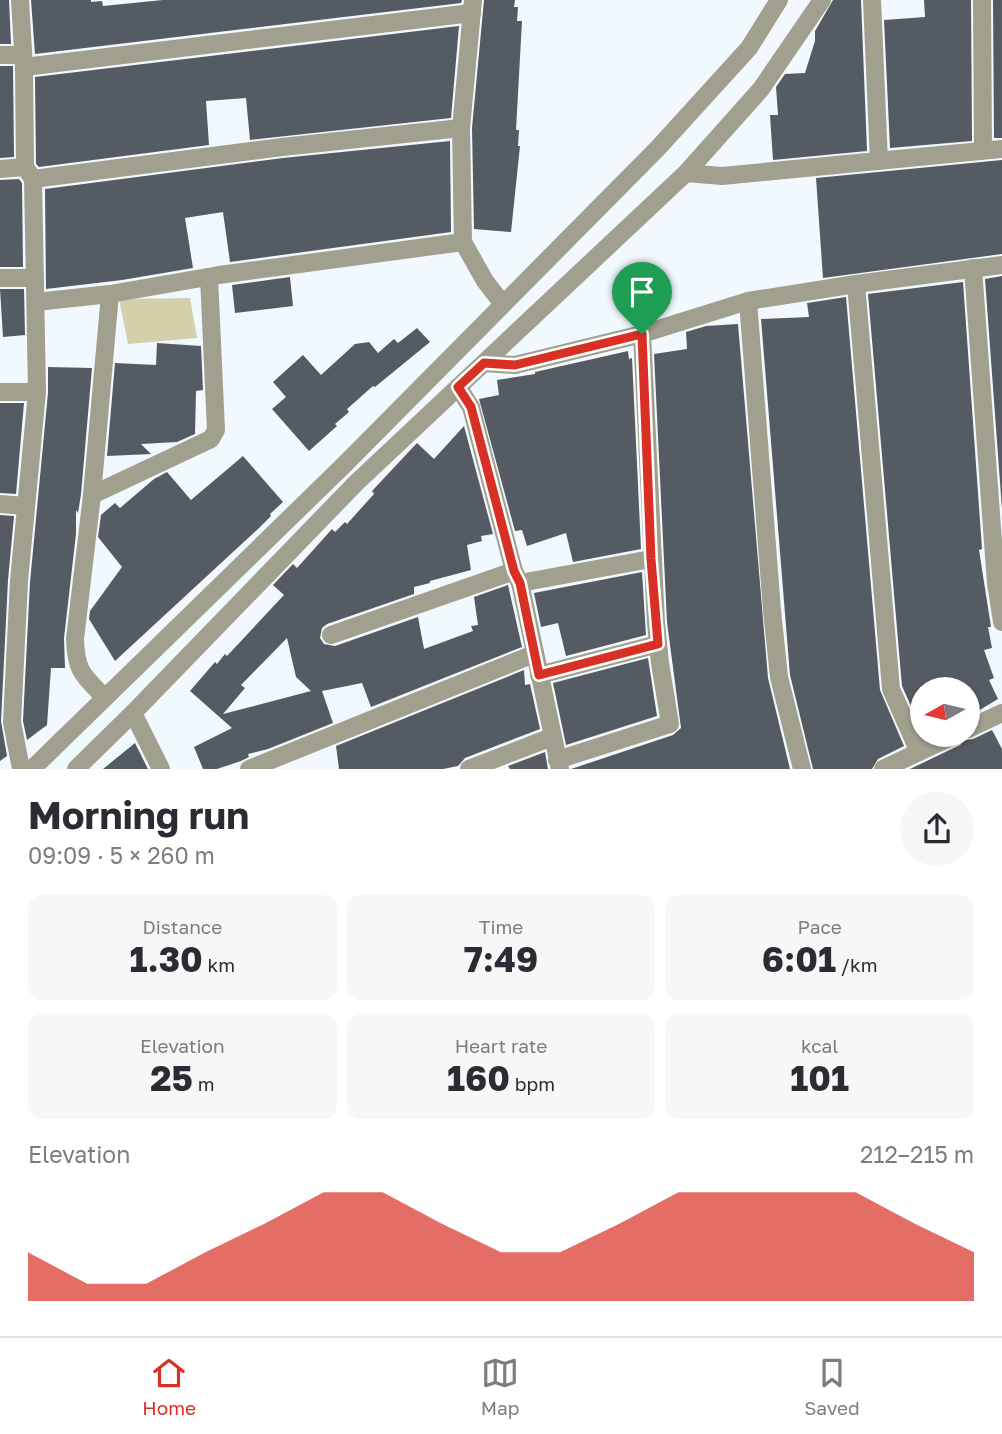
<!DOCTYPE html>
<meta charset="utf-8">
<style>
body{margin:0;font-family:"Golos Text",sans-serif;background:#f7f7f7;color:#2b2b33;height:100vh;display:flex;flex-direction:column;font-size:26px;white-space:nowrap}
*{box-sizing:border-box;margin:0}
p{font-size:23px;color:#7c7c81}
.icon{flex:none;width:38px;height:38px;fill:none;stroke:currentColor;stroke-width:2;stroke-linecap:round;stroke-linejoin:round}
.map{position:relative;height:769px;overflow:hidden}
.details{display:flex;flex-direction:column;background:#fff;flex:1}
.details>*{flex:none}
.needle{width:46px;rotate:262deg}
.buttons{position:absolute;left:910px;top:677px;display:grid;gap:14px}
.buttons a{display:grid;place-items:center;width:70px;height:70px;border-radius:50%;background:#fff;box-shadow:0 2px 5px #0004;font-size:35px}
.pin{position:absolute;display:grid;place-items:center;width:60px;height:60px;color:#fff;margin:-72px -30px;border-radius:50% 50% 50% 0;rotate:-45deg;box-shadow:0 0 7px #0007}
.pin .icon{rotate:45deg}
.round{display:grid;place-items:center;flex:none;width:74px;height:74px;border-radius:37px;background:#f7f7f7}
.overview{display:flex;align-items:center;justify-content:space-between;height:119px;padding:0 28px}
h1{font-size:38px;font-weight:700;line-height:52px}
.figures{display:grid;grid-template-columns:repeat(3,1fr);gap:10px;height:119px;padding:7px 28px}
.figures div{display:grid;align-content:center;border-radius:14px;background:#f7f7f7;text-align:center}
.figures b{font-size:35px;font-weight:700}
.figures small{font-size:19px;font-weight:400}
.figures p{font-size:19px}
.chart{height:196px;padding:14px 28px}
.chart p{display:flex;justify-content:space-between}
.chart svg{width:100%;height:126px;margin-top:7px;fill:#d93025;opacity:.7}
.tab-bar{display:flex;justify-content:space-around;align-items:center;height:98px;border-top:2px solid #e1e1e2;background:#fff;font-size:19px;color:#7c7c81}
.tab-bar a{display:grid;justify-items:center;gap:4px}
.tab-bar .selected{color:#d93025}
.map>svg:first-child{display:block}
</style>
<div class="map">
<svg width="1002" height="769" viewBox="0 0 1002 769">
<rect width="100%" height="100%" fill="#f1f8fe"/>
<polygon fill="#d4d0ac" points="190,298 197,338 128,344 119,299"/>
<g fill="#545b62" fill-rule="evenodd">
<polygon points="0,0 9,0 11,44 0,44"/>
<polygon points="31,0 91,0 91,2 102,1 103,6 163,0 462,0 461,3 35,54"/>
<polygon points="484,0 515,0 514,7 518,7 517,21 522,21 516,130 519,130 518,146 520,146 511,232 474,229 472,128"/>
<polygon points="833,0 861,0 867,151 773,160 770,115 778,115 776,87 785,74 805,73 815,41 815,31"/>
<polygon points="924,0 971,0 972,141 890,148 884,20 925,17"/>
<polygon points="993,0 1002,0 1002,138 994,138"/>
<polygon points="459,26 451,118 250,140 246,98 206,101 209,145 39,167 36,164 35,77"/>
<polygon points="0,66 13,66 14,157 0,158"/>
<polygon points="450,141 451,232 230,262 223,212 185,218 193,268 122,280 46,289 45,189 283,158"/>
<polygon points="1002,160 1002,254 823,278 816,178"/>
<polygon points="19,179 22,183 23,267 0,267 0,180"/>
<polygon points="1002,276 1002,509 985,279"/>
<polygon points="290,277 293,306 235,313 232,285"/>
<polygon points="963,282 982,549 979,550 991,627 988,627 992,648 984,650 994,678 989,680 998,699 968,717 968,690 922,690 922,731 902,686 868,294"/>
<polygon points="0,289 24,289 25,335 3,337"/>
<polygon points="846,297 880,690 904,746 878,759 872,769 813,769 790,675 761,319 809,317 807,303"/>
<polygon points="738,324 768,678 790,769 571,769 673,735 681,728 667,622 654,354 687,349 686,332 706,326"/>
<polygon points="417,328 430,342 375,387 373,386 347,409 349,412 335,424 337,426 309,451 272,409 286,397 273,382 303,355 321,375 355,344 369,342 378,353 394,339 398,343"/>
<polygon points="157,343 201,346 203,390 196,391 195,434 177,442 141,444 151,454 107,456 115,363 156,365"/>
<polygon points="628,351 629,359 632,358 641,549 573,562 566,533 527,546 522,530 515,531 479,399 499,395 497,380 535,374 535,372"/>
<polygon points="48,367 92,368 81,494 78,513 76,510 76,534 64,638 65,668 51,668 47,725 27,740 23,721 30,582 48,393"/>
<polygon points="0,403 24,403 16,494 0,493"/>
<path d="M464 426 493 534 481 536 482 541 467 545 471 570 430 581V583L414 587V594L327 624 322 628 320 638 324 644 335 646 418 617 424 649 473 631 471 626 478 625 474 597 508 585 522 647 371 707 362 683 322 691 333 723 268 749 248 754 249 757 241 761 217 769H203L194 747 232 728 190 691 215 662 217 664 225 654 227 656 284 595 273 585 293 564 297 568 332 529 335 532 345 522 347 524 374 494 372 491 417 443 434 459ZM287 638 296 677 311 691 223 714 245 688 241 685Z"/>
<polygon points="243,456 283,502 270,514 271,516 258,529 115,661 89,619 90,611 122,567 98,537 101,515 115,503 120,508 154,479 167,472 191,500"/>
<polygon points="0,515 14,516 8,580 1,721 7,756 0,761"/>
<polygon points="642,572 646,635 566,656 558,623 541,627 534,593"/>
<polygon points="648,658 657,716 566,745 553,683"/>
<polygon points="524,670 525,685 530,684 540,729 465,758 458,766 443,769 339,769 336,746"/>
<polygon points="992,730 1002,749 1002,769 910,769 960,745 965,740 973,739"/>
<polygon points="135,743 148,769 103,769"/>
<polygon points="545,752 548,769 510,769 508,766"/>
</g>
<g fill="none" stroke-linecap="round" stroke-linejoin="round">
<g stroke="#a1a08f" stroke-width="18">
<polyline points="20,0 24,67 25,167 33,179 37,392 19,581 12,722 21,769"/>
<polyline points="473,0 461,128 463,242 485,281 502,303"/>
<polyline points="872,0 879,161"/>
<polyline points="982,0 983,150"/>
<polyline points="0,55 22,55"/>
<polyline points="24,67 472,13"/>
<polyline points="0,169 25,167"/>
<polyline points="686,173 722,176 1002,149"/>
<polyline points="33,179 282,147 461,128"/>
<polyline points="973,268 996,583 1002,622"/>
<polyline points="0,278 35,278"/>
<polyline points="856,284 891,689 919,752"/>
<polyline points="748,301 772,610 779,677 802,769"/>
<polyline points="36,302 110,294 219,275 463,242"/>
<polyline points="484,363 515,365 642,334 748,301 856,284 1002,265"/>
<polyline points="458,387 471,407 514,571 520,583 560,769"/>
<polyline points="0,392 37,392"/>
<polyline points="92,495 211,439 216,430 209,277"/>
<polyline points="0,504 26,506"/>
<polyline points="520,583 651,559"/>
<polyline points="331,635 514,571"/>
<polyline points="539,675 658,644"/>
<path d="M105 698C83 675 76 672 75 639L92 495 110 294"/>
<polyline points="133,713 161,769"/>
<polyline points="968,729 1002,713"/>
<polyline points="557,760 670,724 660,663 656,623 642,334"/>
<polyline points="32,769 345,464 658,148 749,48 779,0"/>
<polyline points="76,769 133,713 356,483 686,173 761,89 822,0"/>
<polyline points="249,769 534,654"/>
<polyline points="469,769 552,737"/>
<polyline points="883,769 955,735"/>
</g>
</g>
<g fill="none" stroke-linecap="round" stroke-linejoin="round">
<defs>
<polygon id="route" points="642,334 651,559 658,644 539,675 520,583 514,571 471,407 458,387 484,363 515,365"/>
</defs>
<use href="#route" stroke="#fff" stroke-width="14"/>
<use href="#route" stroke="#d93025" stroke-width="9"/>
</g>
</svg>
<div class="buttons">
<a><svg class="needle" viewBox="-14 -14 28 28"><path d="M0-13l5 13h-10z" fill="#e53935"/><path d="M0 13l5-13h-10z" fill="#7c7c81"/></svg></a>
</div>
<div class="pin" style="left:642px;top:334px;background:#1e9e55"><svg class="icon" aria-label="arrive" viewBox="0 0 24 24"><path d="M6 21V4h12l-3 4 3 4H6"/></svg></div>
</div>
<section class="details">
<div class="overview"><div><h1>Morning run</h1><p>09:09 · 5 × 260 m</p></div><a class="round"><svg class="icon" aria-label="share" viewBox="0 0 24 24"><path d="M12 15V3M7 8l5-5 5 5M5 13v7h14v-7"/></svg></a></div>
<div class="figures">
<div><p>Distance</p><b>1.30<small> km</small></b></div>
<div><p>Time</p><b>7:49</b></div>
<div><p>Pace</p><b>6:01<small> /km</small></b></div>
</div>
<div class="figures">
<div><p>Elevation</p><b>25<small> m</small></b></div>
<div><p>Heart rate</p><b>160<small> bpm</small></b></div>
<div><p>kcal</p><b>101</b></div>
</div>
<div class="chart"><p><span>Elevation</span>212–215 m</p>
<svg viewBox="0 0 160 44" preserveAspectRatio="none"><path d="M0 44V27L10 38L20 38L30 27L40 17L50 6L60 6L70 17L80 27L90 27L100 17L110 6L120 6L130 6L140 6L150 17L160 27V44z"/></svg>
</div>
</section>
<nav class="tab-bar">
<a class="selected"><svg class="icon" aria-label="home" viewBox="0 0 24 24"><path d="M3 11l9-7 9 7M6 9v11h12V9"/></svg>Home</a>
<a><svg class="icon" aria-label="map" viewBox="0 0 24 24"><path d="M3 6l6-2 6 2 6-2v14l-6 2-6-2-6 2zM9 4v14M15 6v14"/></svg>Map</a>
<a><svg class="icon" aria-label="saved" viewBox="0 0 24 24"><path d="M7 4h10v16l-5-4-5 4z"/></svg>Saved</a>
</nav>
